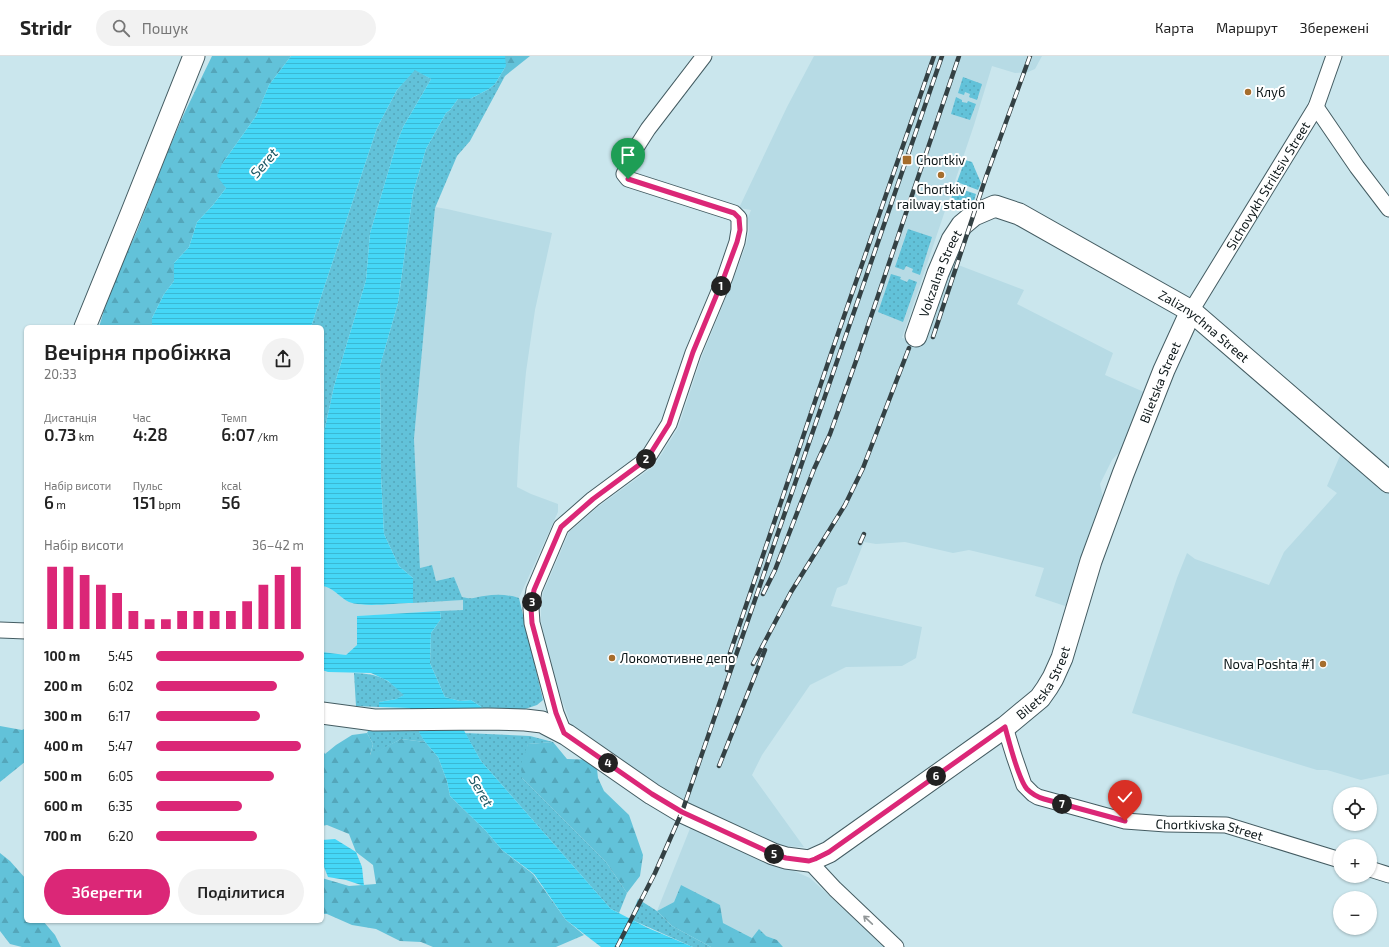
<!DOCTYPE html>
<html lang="uk">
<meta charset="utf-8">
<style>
body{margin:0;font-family:"Exo 2",sans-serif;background:#f2f2f2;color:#222;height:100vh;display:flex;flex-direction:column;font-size:15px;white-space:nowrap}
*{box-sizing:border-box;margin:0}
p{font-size:13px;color:#767676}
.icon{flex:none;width:22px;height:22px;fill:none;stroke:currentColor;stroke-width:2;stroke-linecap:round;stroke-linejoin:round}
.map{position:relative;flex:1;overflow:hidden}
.sheet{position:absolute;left:24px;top:269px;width:300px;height:598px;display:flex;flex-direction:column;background:#fff;border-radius:6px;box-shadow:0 1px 3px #0004}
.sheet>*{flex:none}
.buttons{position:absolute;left:1333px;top:731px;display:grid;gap:8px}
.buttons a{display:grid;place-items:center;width:44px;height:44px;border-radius:50%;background:#fff;box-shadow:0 1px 3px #0004;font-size:20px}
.pin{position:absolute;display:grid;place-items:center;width:34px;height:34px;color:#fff;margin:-41px -17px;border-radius:50% 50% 50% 0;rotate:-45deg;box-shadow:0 0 4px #0007}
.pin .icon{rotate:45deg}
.km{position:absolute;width:20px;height:20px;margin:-10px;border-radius:50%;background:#222;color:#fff;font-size:11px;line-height:20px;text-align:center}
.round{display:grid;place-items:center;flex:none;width:42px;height:42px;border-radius:21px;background:#f2f2f2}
.overview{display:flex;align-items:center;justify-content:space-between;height:68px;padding:0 20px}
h1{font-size:22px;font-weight:600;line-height:30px}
.figures{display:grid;grid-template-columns:repeat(3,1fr);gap:6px;height:68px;padding:4px 20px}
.figures div{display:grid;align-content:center}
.figures b{font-size:17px;font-weight:600}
.figures small{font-size:11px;font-weight:400}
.figures p{font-size:11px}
.chart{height:112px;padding:8px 20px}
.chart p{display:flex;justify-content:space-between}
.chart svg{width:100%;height:72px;margin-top:4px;stroke:#db2777;stroke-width:6}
.cta{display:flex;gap:8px;margin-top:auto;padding:8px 20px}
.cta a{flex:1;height:46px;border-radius:24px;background:#db2777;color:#fff;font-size:16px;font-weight:600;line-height:46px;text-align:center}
.cta a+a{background:#f2f2f2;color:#222}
ul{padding:0 20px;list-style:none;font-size:13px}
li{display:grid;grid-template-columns:64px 48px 1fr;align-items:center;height:30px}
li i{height:10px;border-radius:5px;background:#db2777}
header{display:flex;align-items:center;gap:24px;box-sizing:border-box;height:56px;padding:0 20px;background:#fff;border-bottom:1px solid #e0e0e0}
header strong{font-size:19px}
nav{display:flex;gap:22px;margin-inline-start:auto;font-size:14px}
.search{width:280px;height:36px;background:#f2f2f2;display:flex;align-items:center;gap:10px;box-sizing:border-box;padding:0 14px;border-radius:22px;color:#767676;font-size:15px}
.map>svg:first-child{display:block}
</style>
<header>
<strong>Stridr</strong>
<div class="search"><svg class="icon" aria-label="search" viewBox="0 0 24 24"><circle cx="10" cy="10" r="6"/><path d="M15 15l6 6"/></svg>Пошук</div>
<nav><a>Карта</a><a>Маршрут</a><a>Збережені</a></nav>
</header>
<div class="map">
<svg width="1389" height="891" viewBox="0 0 1389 891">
<defs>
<pattern id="grass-dots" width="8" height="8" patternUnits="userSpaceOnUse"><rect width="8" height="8" fill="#62c2d9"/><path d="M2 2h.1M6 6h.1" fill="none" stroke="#54a6ba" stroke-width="1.8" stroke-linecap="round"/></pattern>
<pattern id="forest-firs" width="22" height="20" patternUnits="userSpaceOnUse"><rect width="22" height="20" fill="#62c2d9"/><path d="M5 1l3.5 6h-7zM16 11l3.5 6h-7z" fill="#54a6ba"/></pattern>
<pattern id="water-rules" width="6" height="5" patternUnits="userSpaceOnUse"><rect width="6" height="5" fill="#45d7f7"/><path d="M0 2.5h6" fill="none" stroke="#3bb8d3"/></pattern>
</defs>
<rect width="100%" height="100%" fill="#cae6ed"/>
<g fill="#b7dbe5">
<polygon points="814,0 1042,0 1035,13 1028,16 1015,17 992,10 974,69 902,282 920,285 934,263 953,207 1024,234 1017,248 1113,297 1105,319 1144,336 1120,395 1112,404 1100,428 1104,446 1068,551 1035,540 1044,512 969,494 953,497 905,486 876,488 864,486 847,528 837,532 831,550 922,571 916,602 902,610 846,611 810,629 762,699 752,719 804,791 779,790 663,736 573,674 555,625 547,595 541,565 541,553 543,537 569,476 599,450 654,410 678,372 702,300 733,224 746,189 749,175 748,162 751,154 739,152 787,51"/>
<polygon points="435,151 447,153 552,177 535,254 526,316 519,391 517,431 531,438 558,448 558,456 519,542 509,539 483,540 471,544 462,541 454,521 436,525 432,509 420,512 414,383"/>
<polygon points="1342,395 1389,437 1389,718 1361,724 1327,714 1317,714 1132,657 1177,522 1187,497 1195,503 1269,529 1284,496 1337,437 1327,430"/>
<polygon points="322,530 328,531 348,545 361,549 463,544 464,554 357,560 357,589 346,599 322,596"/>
<polygon points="691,770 810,822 885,891 783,891 777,884 766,880 752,882 723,867 681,829 674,846 657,855"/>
</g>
<g fill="url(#grass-dots)">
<path d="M506 10 505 20 470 85 457 100 435 152 414 383 420 512 432 509 436 525 454 521 462 541C474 544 474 541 484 540 496 538 507 538 519 542L543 644 537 649 519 655 486 654 471 644 460 645 445 641 430 607 431 577 441 563 440 555 463 554V544L413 547V522L399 510 384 478 381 419 380 310 398 247 413 137 426 93 446 57 450 54 458 43H470L489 33 495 28Z"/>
<polygon points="415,13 431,23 403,71 397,86 370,177 366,224 334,330 322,386 322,271 311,271 377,72 397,34"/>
<polygon points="963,21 982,28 977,44 969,41 970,38 965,36 964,39 958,37"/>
<polygon points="956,41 962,44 962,46 967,47 968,45 976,48 970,64 951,58"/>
<polygon points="965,104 972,106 981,127 978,134 957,126"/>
<polygon points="955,131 976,138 974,145 956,155 948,152"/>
<polygon points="908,173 932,181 920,219 912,216 913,213 906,210 904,214 895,211"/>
<polygon points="891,218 901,221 900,223 907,226 909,223 917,226 903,266 878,256"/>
<path d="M354 617C379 618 386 622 405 639L396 643 379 646V651L356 650Z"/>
<polygon points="368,675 419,675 425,686 401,683 370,700 373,688 367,677"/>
<polygon points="465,677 530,680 553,686 528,688 522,722 606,806 627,837 619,857 611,853 481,705"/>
<polygon points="638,843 657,855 672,870 711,891 693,891 630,863"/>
</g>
<g fill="url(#forest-firs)">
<polygon points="212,0 291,0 269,29 256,60 222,108 226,132 213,149 197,166 189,191 174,207 174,225 164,238 152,262 152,271 99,271 110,234 137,175 165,102 183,60"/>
<polygon points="505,0 530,0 505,20"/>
<polygon points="0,670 22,674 26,672 26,705 0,726"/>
<polygon points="367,677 373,688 370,699 401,683 425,686 438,701 447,725 450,740 486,775 502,794 533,818 566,864 584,879 556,891 433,891 421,886 400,885 376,873 352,869 327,858 322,858 322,822 349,830 376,828 373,809 356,796 349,778 327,769 322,770 322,693 325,698 336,689 352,679"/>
<polygon points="553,686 567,703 596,704 598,722 604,735 629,759 643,799 640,820 627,837 606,806 522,722 521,708 528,688"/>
<polygon points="0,797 10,805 26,823 26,865 43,865 55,879 61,891 22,891 10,888 0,875"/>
<polygon points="681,829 720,849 723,867 752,882 759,873 766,880 777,884 783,891 711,891 672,870 657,855 674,846"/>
</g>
<g fill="url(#water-rules)">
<path d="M291 0H505L506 10 495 28 489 33 470 43H458L450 54 446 57 426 93 413 137 398 247 380 310 381 419 384 478 399 510 413 522V547C395 547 365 552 349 546 339 541 333 531 322 530V386L334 330 366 224 370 177 397 86 403 71 431 23 415 14 397 34 377 72 311 271H152V262L164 238 174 225V207L189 191 197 166 213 149 226 132 217 120 222 108 256 60 269 29Z"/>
<polygon points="440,555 441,563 431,577 430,607 445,641 460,645 471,644 486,654 452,653 481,705 611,853 648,872 693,891 601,891 566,864 534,818 502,794 486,775 450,740 447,725 438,701 425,686 420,678 410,652 379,651 379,646 396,643 404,639 388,625 371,617 328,616 322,614 322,596 346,599 357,589 357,560"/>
<polygon points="335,783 356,796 362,811 364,830 346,824 328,821 322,806 322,784"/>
</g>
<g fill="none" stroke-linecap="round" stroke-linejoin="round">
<defs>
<g id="street">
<polyline points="1316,51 1357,111 1389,153"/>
<path id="s1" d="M1191 255 1316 51 1334 0"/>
<polyline points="0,574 26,575"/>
<path id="s2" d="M1005 671 1014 700 1024 729 1033 738 1038 741 1125 765 1166 768 1226 769 1340 804"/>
<polyline points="564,677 556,657 532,567 531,552 534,534 561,471 593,443 647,403 669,368 693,297 725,221 737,186 739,174 739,162 734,157 628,123 624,118 634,95 648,73 704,0"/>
<polyline points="809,805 835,833 896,891"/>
<polyline points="1370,813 1389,819"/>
</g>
<g id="secondary">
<polyline points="85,271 131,158 194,0"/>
<path id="s3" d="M916 280 938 217 952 184 962 169 974 159 995 150 1019 158 1191 255 1389 426"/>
<path id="s4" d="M322 657 374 664 488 663 525 664 542 666 567 679 652 738 682 756 773 798 786 802 809 805 829 796 1005 671 1040 642 1047 632 1053 622 1062 602 1091 505 1123 418 1164 314 1191 255"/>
</g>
</defs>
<use href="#street" stroke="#445c62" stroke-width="17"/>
<use href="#secondary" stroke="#445c62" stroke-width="23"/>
<use href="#street" stroke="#fff" stroke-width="15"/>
<use href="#secondary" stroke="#fff" stroke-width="21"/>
<defs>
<g id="rail">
<polyline points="933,281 986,121 1030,0"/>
<polyline points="860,487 864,478"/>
<polyline points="763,538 775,514 814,413 830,378 856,305 959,0"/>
<polyline points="753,608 791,536 845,449 863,412 909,292"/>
<polyline points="727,614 730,597 831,298 934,0"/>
<polyline points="719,710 765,594"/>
<polyline points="617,891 655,817 682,756 942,0"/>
</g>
</defs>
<use href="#rail" stroke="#344144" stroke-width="4.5"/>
<use href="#rail" stroke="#fff" stroke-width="3" stroke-dasharray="9" stroke-linecap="butt"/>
</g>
<defs><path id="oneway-shaft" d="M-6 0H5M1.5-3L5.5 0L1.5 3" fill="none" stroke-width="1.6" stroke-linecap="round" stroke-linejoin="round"/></defs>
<use stroke="#929798" href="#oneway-shaft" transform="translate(868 864) rotate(-137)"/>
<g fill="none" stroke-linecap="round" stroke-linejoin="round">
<defs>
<path id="route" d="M628 123 734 157 739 162 740 174 737 186 724 221 693 296 669 368 647 403 593 443 561 471 534 534 531 552 532 567 556 657 564 677 652 738 682 756 773 798 786 802 809 805 815 803 829 796 1005 671C1009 685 1018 723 1027 733 1032 738 1037 741 1044 743L1125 765"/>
</defs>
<use href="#route" stroke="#fff" stroke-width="8"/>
<use href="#route" stroke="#db2777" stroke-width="5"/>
</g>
<g fill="#a66d2c" stroke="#fff" stroke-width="1.5">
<circle cx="1248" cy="36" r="4"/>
<rect x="902" y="99" width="10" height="10" rx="2"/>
<circle cx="941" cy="119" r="4"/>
<circle cx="612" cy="602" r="4"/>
<circle cx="1323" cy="608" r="4"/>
</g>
<g text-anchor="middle" stroke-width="4" stroke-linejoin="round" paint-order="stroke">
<g font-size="13" fill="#0d1719" stroke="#fff" text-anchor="start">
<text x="1256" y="41">Клуб</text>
<text x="916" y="109">Chortkiv</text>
<text x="941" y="138" text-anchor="middle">Chortkiv<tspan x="941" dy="15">railway station</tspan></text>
<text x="620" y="607">Локомотивне депо</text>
<text x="1315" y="613" text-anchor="end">Nova Poshta #1</text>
</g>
<g font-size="13" fill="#0d1719" stroke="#fff">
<text dy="5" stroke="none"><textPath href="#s1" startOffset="147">Sichovykh Striltsiv Street</textPath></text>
<text dy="5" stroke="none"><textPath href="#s3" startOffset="67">Vokzalna Street</textPath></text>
<text dy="5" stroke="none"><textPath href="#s3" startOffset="401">Zaliznychna Street</textPath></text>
<text dy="5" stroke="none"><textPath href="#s4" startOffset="1146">Biletska Street</textPath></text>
<text dy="5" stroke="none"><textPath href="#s4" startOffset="822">Biletska Street</textPath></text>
<text dy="5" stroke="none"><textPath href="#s2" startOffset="255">Chortkivska Street</textPath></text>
</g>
<g font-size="14" font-style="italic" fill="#1a5562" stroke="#fff">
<text transform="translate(264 107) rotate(-49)" y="5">Seret</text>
<text transform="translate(481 735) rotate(60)" y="5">Seret</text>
</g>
</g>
</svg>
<div class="buttons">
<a><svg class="icon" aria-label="locate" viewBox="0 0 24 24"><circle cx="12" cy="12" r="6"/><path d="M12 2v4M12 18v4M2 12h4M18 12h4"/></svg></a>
<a>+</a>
<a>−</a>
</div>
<div class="pin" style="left:628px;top:123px;background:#1e9e55"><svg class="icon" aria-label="arrive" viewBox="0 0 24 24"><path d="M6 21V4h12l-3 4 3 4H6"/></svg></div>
<div class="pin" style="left:1125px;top:765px;background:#d93025"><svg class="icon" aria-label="check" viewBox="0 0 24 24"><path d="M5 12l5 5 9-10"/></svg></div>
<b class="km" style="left:721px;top:230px">1</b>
<b class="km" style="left:646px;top:403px">2</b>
<b class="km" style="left:532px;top:546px">3</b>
<b class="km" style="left:608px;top:707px">4</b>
<b class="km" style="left:774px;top:798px">5</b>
<b class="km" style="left:936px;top:720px">6</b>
<b class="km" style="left:1062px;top:748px">7</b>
<section class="sheet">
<div class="overview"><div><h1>Вечірня пробіжка</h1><p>20:33</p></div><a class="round"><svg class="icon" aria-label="share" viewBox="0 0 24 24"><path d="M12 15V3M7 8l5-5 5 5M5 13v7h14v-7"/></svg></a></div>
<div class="figures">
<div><p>Дистанція</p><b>0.73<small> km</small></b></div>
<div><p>Час</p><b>4:28</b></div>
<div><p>Темп</p><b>6:07<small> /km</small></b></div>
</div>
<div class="figures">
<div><p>Набір висоти</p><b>6<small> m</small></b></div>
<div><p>Пульс</p><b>151<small> bpm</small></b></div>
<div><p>kcal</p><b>56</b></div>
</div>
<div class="chart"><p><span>Набір висоти</span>36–42 m</p>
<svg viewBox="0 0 160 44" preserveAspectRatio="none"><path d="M5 44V6M15 44V6M25 44V11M35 44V17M45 44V22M55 44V33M65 44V38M75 44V38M85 44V33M95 44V33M105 44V33M115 44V33M125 44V27M135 44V17M145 44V11M155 44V6"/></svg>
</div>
<ul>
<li><b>100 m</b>5:45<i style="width:100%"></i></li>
<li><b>200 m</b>6:02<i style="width:82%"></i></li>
<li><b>300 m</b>6:17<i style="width:70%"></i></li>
<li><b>400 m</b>5:47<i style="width:98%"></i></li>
<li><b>500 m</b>6:05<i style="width:80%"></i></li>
<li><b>600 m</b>6:35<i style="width:58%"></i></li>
<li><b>700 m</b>6:20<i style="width:68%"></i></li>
</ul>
<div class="cta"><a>Зберегти</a><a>Поділитися</a></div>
</section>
</div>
